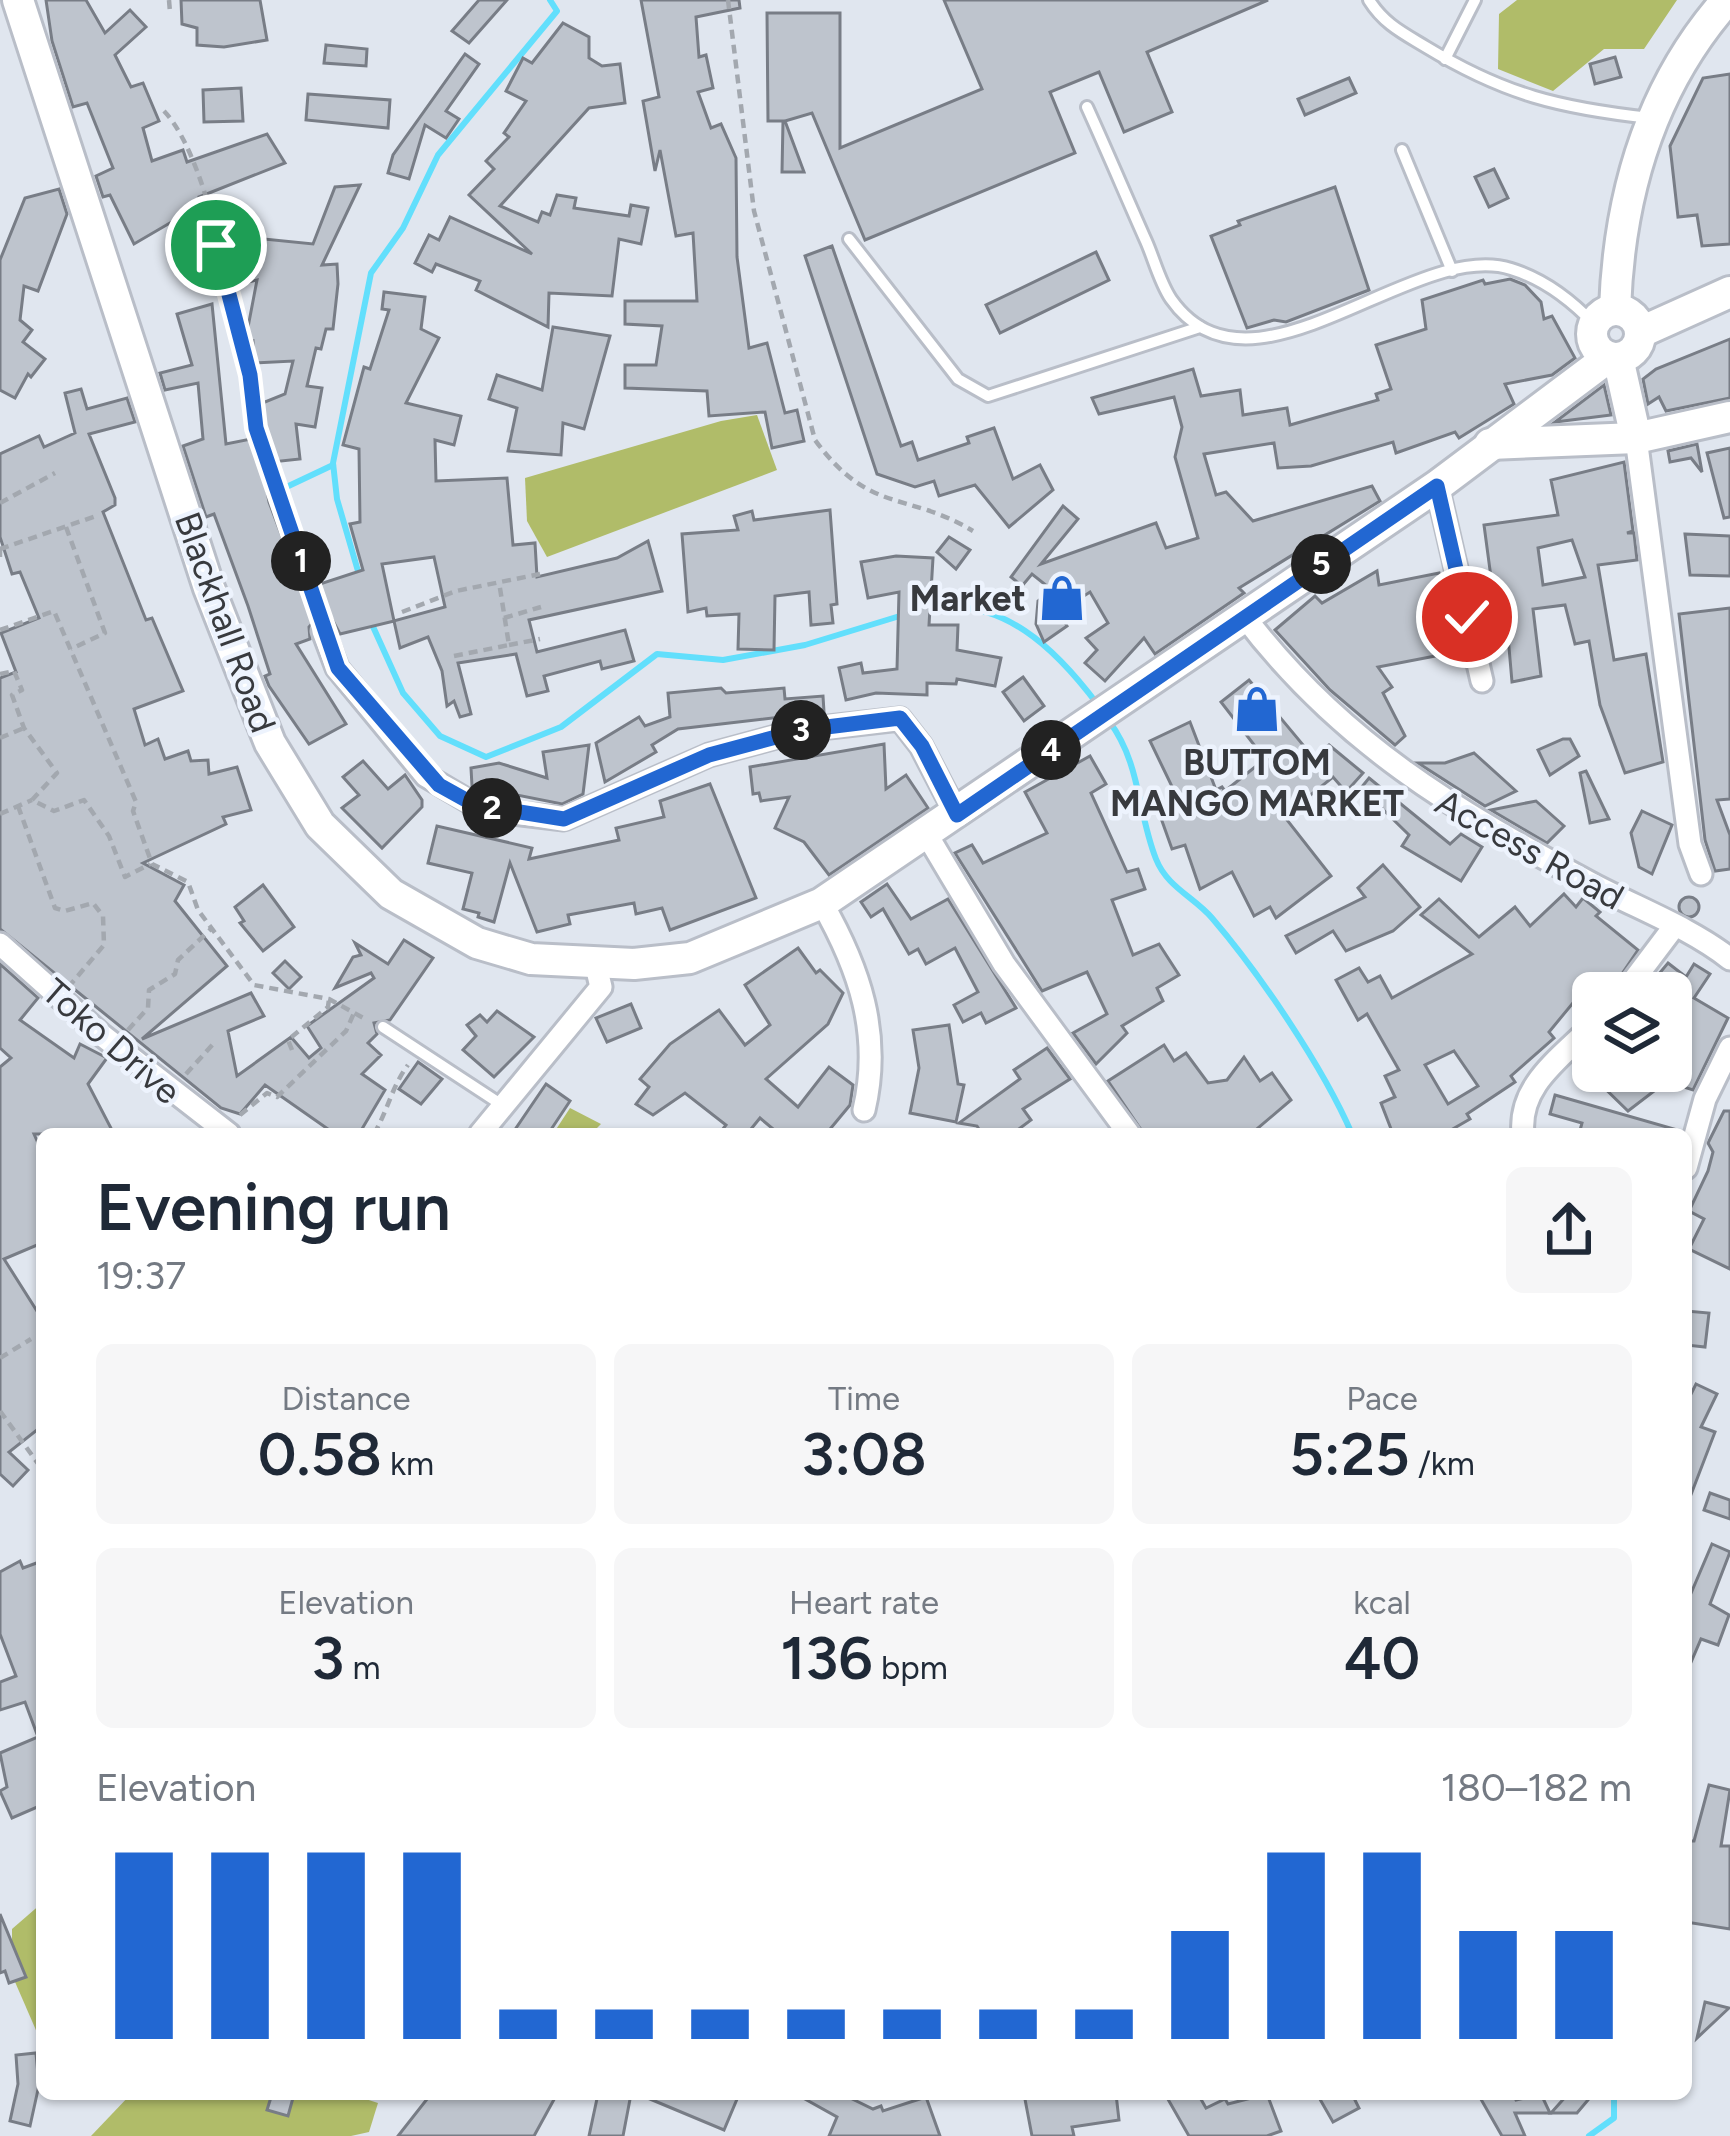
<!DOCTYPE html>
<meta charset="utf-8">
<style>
body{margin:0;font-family:Figtree,sans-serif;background:#f6f6f7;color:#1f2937;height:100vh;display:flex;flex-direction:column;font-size:45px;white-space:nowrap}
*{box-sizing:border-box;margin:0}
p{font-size:39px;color:#747a83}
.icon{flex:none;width:66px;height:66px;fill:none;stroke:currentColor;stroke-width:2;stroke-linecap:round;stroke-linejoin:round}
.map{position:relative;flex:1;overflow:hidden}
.side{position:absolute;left:36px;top:1128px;width:1656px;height:972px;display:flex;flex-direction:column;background:#fff;border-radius:18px;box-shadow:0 3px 9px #0004}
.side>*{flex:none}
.controls{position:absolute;left:1572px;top:972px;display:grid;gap:24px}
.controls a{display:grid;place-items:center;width:120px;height:120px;border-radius:18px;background:#fff;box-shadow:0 3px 9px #0004;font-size:60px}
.pin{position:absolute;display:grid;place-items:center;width:102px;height:102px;color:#fff;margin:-51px;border:6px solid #fff;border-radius:50%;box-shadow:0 3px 12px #0007}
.km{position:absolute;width:60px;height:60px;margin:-30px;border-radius:50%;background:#222;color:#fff;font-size:33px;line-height:60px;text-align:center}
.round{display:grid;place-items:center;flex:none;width:126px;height:126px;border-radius:18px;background:#f6f6f7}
.summary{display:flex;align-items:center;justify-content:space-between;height:204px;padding:0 60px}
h1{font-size:66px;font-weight:600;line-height:90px}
.stats{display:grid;grid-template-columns:repeat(3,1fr);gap:18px;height:204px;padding:12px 60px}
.stats div{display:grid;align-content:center;border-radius:18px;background:#f6f6f7;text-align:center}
.stats b{font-size:60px;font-weight:600}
.stats small{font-size:33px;font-weight:400}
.stats p{font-size:33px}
.chart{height:336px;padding:24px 60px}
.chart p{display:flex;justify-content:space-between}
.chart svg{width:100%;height:216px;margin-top:12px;stroke:#2267d2;stroke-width:6}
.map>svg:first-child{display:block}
</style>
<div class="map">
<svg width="1730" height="2136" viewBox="0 0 1730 2136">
<rect width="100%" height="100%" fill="#e0e6ef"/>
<g fill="#b0bc69">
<polygon points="1517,0 1677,0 1644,49 1604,49 1553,91 1498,69 1499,14"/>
<polygon points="757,415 777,470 547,557 527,521 525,478 721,421"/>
<polygon points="570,1108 601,1124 591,1134 553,1134"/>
<polygon points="42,1903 42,2044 12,1975 12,1929"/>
<polygon points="131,2094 350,2094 378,2103 369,2132 351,2136 91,2136"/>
</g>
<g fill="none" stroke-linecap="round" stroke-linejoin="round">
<g stroke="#62dffc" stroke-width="6">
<polyline points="261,499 333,465"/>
<polyline points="360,578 337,499 333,463 371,273 403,228 438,155 557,11 550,0"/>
<path d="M927 609C1002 595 1056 649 1098 705"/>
<polyline points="370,620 403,693 440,736 486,757 561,727 657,654 723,660 805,645 903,615"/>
<path d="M1109 721C1141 764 1137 811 1156 859 1167 887 1194 897 1212 918 1260 974 1323 1067 1352 1134"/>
<polyline points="1589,2136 1614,2118 1614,2094"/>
</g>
</g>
<g fill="#bec4cd" stroke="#787d86" stroke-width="3" fill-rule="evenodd">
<polygon points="46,0 86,0 105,33 130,10 146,27 115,55 131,87 143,83 159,121 143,128 152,161 183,150 187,162 267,134 285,163 199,197 204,219 179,227 175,220 134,244 110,195 103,197 96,176 113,168 87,103 73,107 52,41"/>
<polygon points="181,0 260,0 267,40 224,47 197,45 197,28 182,24"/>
<polygon points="479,0 507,0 469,43 452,31"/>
<polygon points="641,0 739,0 740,8 696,17 699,57 706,55 713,88 698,92 711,128 721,124 736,158 737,257 749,348 767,343 785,413 797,410 804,441 772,448 765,412 709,416 707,391 625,388 625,365 656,365 662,326 625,324 625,301 697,301 693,233 676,236 660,150 655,171 643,101 659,97"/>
<polygon points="944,0 1268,0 1147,52 1172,112 1124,132 1099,72 1050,92 1075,153 865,240 812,113 785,121 804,172 782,172 783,121 768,121 767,13 840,13 840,148 982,89"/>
<polygon points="563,23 589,37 589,58 602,66 620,64 625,103 589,108 500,206 538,222 542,212 550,215 557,195 576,198 574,208 629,216 631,205 648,208 641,244 619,239 612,296 549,293 548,327 476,290 480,281 436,264 432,272 415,263 429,235 439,240 450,217 532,254 469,195 494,169 486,161 509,137 504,133 526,101 506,91 523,58 532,63"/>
<polygon points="326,45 367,49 366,66 324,63"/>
<polygon points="465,54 479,64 446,111 459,119 446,138 425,125 409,179 388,173 393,155"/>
<polygon points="1615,57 1621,77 1595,84 1590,64"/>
<polygon points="1730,74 1730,244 1702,246 1697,215 1678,217 1670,146 1703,78"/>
<polygon points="1349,78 1356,93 1305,115 1298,99"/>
<polygon points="241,88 243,121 204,122 203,90"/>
<polygon points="308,94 390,100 388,128 306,120"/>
<polygon points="1494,169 1508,198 1489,207 1475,177"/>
<path d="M360 185 322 265 337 264 338 284 333 329H326L321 349 316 348 307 386 322 388 315 427 296 424 300 459 262 463 269 502 302 590 363 570 350 524 360 522 359 449 343 445 364 367 370 369 389 310 382 309 384 292 425 297 421 329 439 338 406 403 461 416 454 445 435 440 436 481 507 478 513 545 535 543 537 577 617 558 648 541 662 591 529 620 537 652 625 630 634 661 602 669 600 661 544 676 548 691 527 696 516 654 458 663 471 714 460 717 454 701 447 706 442 671 428 637 400 648 394 621 340 634 332 619 317 618 309 627 310 639 296 644 346 724 309 744 269 686 265 676 270 674 248 606 214 514 206 517 183 446 203 439 198 383 165 390 160 373 192 365 177 314 212 304 226 444 261 437 255 406 285 394 293 361 254 363 253 341 245 343 257 280 231 286 224 262 199 265 195 225 245 228V237L313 244 335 187ZM434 557 445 607 394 621 382 564Z"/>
<polygon points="1335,187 1369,290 1286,322 1274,320 1247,328 1211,236 1240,225 1238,221"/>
<polygon points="59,189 67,214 38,291 24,286 20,320 32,330 23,342 45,359 31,377 28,374 15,398 0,390 0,260 25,198"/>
<polygon points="832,246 901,446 912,442 918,460 969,443 967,437 994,428 1013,479 1040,465 1053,490 1009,527 975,485 939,496 934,481 915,487 877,474 805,256"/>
<polygon points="1096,252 1109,280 1000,333 986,305"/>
<polygon points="1510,279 1525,285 1541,302 1544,319 1552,316 1575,358 1552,375 1505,384 1514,404 1459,438 1455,432 1396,453 1393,442 1311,466 1278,468 1274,443 1204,454 1216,495 1226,492 1253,521 1372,486 1380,501 1239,588 1244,593 1155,654 1144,638 1105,681 1085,663 1097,650 1086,638 1108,623 1090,592 1059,612 1067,626 1044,642 1036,624 1038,601 1052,590 1032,574 1022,586 1011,577 1063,506 1078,519 1041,564 1156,523 1166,548 1198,538 1175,457 1182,427 1174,397 1099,414 1092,398 1193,369 1201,396 1240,390 1243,415 1287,408 1290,425 1378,400 1376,394 1391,389 1376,345 1426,329 1422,300 1483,280 1485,284"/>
<polygon points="553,327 610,336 584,429 563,423 561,455 508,451 517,408 489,399 497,375 542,390"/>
<polygon points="1730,339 1730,398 1666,411 1659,397 1648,404 1643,379 1656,369"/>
<polygon points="1604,385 1611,415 1555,422"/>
<polygon points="81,389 87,409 127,398 135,422 89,434 115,498 115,505 103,512 146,620 152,618 183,691 134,709 145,745 158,739 165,759 188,751 191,761 208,760 209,774 237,767 251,810 223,817 226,824 143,863 184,885 175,901 227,966 142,1039 251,993 264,1016 228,1031 237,1076 291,1037 309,1058 321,1048 307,1026 374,978 371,973 335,988 353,957 361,955 355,943 388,964 404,940 433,958 390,1020 374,1023 377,1034 368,1043 381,1055 362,1074 385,1090 359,1134 335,1134 265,1085 240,1114 221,1108 0,929 0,678 16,672 1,633 39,618 20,572 12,574 0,537 0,454 39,436 44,447 75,433 65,393"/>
<polygon points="1697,444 1702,472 1691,458 1670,462 1668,451"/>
<polygon points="1730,448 1730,517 1724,518 1707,453"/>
<path d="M1624 462 1633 531 1627 533H1634L1637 560 1598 565 1614 660 1646 654 1663 762 1625 773 1600 705 1589 641 1575 644 1565 605 1533 609 1541 676 1512 682 1506 613 1496 615 1484 525 1558 515 1551 480ZM1572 540 1585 577 1543 585 1538 548Z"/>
<polygon points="830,510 837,604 831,605 833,623 811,625 809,592 775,596 774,650 738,649 739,614 707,616 706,608 688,612 682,534 738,530 734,516 752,511 754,520"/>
<polygon points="1685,534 1730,536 1730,576 1690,575"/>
<polygon points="949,537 970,550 956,569 937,552"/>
<polygon points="896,556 933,558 929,625 958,625 957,650 1001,658 995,686 957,679 956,684 927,683 927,695 876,693 846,700 839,668 861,663 863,673 897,669 899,592 868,598 861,562"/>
<polygon points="1377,571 1379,585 1439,573 1456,652 1378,667 1392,687 1383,693 1405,736 1395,745 1330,690 1275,630 1315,596 1322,603"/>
<polygon points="1730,608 1730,799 1717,800 1730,835 1730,869 1715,871 1705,840 1679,614"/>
<polygon points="1023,677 1044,706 1024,721 1003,692"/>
<polygon points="1249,680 1313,757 1329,745 1363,773 1346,792 1333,777 1289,812 1287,820 1331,876 1276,918 1270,907 1254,916 1232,872 1200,889 1185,845 1172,849 1157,807 1179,801 1150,741 1190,722 1216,790 1222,787 1225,791 1265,759 1221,702"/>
<polygon points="721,688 726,693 784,688 785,699 823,696 824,712 678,729 652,745 656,752 605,782 596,743 639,717 645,726 670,717 668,693"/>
<polygon points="1563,739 1570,739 1579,756 1550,775 1538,750"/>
<polygon points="884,744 886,789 906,775 928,808 829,875 804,842 775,828 789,797 761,801 759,793 753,794 750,767"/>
<polygon points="589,745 583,794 562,804 472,786 471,768 499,763 547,778 543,752"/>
<polygon points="1474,753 1516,791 1485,806 1418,763 1445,763"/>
<polygon points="1090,756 1106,784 1091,793 1127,872 1138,869 1145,889 1112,900 1133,955 1159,944 1179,975 1157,988 1163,1001 1122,1026 1127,1033 1096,1064 1073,1033 1107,1014 1087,972 1042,991 955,853 972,845 983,863 1047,833 1025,792"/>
<polygon points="363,761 388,789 405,775 422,800 422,807 382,848 342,808 359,795 343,777"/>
<polygon points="1586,771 1609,819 1590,823 1580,773"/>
<polygon points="1369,778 1450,844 1461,834 1482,847 1461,881 1402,846 1409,835 1361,788"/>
<polygon points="710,784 756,898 670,930 662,908 636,914 634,903 568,915 570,924 537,932 510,863 494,922 478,917 479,913 463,909 472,873 428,863 437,826 532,848 529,859 619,840 616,828 664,817 660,801"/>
<polygon points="1536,801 1564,826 1547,843 1491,810"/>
<polygon points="1642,811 1672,825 1652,874 1639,867 1631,833"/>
<polygon points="1383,865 1420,907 1393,931 1346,951 1333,931 1296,953 1286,936 1365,897 1358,888"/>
<polygon points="887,884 911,919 948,899 1016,1008 986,1023 981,1013 963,1022 954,1005 978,992 955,948 926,964 918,949 909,954 883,909 871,917 861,902"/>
<polygon points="263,885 294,927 263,951 240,923 244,921 235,907"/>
<path d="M1564 894 1576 907 1583 898 1600 912 1596 916 1638 950 1609 993H1593V1010L1577 998 1549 1032 1554 1038 1511 1076 1515 1082 1467 1114 1470 1119 1444 1134H1393L1381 1103 1395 1097 1385 1076 1399 1070 1367 1014 1358 1020 1336 980 1359 968 1368 982 1380 976 1392 998 1472 954 1421 915 1439 899 1479 937 1515 907 1530 926ZM1454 1051 1478 1086 1448 1104 1425 1065Z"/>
<circle cx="1689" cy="907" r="10"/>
<polygon points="798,948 816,973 820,970 843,993 828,1024 766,1079 798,1107 829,1067 853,1085 850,1105 826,1134 779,1134 760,1118 747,1134 719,1134 726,1125 685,1093 653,1115 636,1104 649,1087 640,1079 670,1044 719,1010 745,1045 770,1025 745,985"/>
<polygon points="285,961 301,977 289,989 273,973"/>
<polygon points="1668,963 1686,977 1694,964 1710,974 1694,998 1728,1018 1693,1090 1671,1083 1671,1078 1628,1111 1587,1071 1671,1071 1671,993 1643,993"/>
<polygon points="0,964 38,998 20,1020 74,1058 80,1044 107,1058 88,1084 114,1134 34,1134 42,1152 42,1243 4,1259 42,1319 42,1426 9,1452 28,1470 13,1486 0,1474 0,1067 11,1058 0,1048"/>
<polygon points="631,1004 641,1028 607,1042 596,1018"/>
<polygon points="497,1011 534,1037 494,1077 463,1050 476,1036 467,1025 480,1015 487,1022"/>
<polygon points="949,1025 958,1084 964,1085 956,1122 910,1113 919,1068 913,1030"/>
<polygon points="1164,1045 1174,1061 1186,1053 1208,1083 1227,1080 1244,1057 1260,1081 1272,1073 1291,1100 1251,1134 1144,1134 1108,1081"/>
<polygon points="1047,1048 1070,1079 1023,1109 1031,1120 1012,1134 982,1134 977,1126 959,1123 1020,1079 1014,1070"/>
<polygon points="418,1062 442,1079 421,1104 399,1089"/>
<polygon points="546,1084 570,1101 548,1134 512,1134"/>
<polygon points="1555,1095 1674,1129 1673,1134 1579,1134 1582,1123 1550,1114"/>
<polygon points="1724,1111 1730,1111 1730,1269 1689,1249 1704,1219 1689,1211 1708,1171 1713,1152 1708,1143"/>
<polygon points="1686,1311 1709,1313 1705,1347 1686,1345"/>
<polygon points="1696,1384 1717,1394 1701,1427 1715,1432 1687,1505 1686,1404"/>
<polygon points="1710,1493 1730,1500 1730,1519 1704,1510"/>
<polygon points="1712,1544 1730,1552 1710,1604 1729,1615 1718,1645 1701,1639 1686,1674 1686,1605"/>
<polygon points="20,1561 23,1568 42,1561 42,1805 12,1818 0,1791 7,1787 0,1753 38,1737 25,1702 0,1710 0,1682 16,1676 0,1634 0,1572"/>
<polygon points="1709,1785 1730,1790 1721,1846 1730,1846 1730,1929 1686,1922 1687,1841 1694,1841"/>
<polygon points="0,1914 26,1977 9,1983 5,1971 0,1973"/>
<polygon points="1705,2002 1729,2008 1697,2038"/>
<polygon points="36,2053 39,2085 30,2126 10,2121 18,2084 16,2055"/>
<polygon points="272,2094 293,2098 288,2116 267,2110"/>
<polygon points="431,2094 557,2094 534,2136 398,2136"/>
<polygon points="598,2094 631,2094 623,2136 589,2136"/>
<polygon points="638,2094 724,2094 737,2099 724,2130"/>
<polygon points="796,2094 842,2094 873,2109 881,2106 883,2111 926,2097 940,2136 829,2136 837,2117"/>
<polygon points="1024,2094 1116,2094 1119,2120 1072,2127 1074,2136 1032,2136"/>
<polygon points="1165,2094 1198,2094 1206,2108 1225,2099 1228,2104 1267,2094 1281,2131 1267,2136 1189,2136"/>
<polygon points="1317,2094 1352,2094 1359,2108 1333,2122"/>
<polygon points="1478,2094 1513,2094 1516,2100 1541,2094 1550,2113 1515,2113 1525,2136 1502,2136"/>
<polygon points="1568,2094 1593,2094 1577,2113 1551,2113"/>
</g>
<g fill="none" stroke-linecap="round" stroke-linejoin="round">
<defs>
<g id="lane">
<path d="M1369 0C1384 24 1403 33 1426 47 1505 95 1560 108 1650 118"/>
<polyline points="1445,59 1475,0"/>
<path d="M1087 107C1107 151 1126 196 1146 241 1154 259 1160 283 1171 299 1252 414 1413 238 1511 269 1544 279 1571 300 1594 324"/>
<polyline points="1402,150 1452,271"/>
<polyline points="849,239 958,379 988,396 1200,327"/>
<polyline points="383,1027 502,1105"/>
</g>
<g id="street">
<polyline points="1636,438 1690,844 1701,874"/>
<polyline points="1437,486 1482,681"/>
<path d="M1244 616C1340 743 1456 811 1592 884 1637 908 1691 928 1730 959"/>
<polyline points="323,631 337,668 426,776 475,805 513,813 564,819 709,755 802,730 900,719 921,746 957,815"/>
<polyline points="927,835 1004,964 1129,1134"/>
<path d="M822 903C859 968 882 1033 864 1110"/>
<polyline points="0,944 103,1036 229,1134"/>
<polyline points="1624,993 1673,928"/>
<polyline points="480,1134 601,987 595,962"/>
<path d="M1523 1134C1518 1085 1561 1058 1593 1025"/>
<polyline points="1686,1168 1705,1099 1730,1048"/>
</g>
<g id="secondary">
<polyline points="18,0 209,588 270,743 320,825 391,894 477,943 531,959 634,964 690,958 822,903 1437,486 1609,357"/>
<path d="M1615 309C1619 195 1650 87 1727 0"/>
<circle cx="1616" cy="334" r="24"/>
<polyline points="1641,332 1730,292"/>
<polyline points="1618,358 1636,438"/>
<polyline points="1490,444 1636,438 1730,417"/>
</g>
</defs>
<use href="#lane" stroke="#b9bec8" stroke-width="16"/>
<use href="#street" stroke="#b9bec8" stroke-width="27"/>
<use href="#secondary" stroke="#b9bec8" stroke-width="36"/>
<g stroke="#a3a8af" stroke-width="4.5" stroke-dasharray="9 6" stroke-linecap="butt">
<polyline points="169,0 170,12"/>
<path d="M728 0 754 211 815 440C870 515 907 491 973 531"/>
<path d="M164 111C215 165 240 351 256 428 268 490 296 553 316 612"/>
<polyline points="0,503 55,473"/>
<polyline points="66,527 105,633 71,649"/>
<polyline points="0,548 0,559"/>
<polyline points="0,549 99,515"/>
<polyline points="402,612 456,591 540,574"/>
<polyline points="504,618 541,607"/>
<polyline points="0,630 54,611 136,802 133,811 152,864 188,882 198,910 254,985 329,999 367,1020"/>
<polyline points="509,645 540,639"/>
<polyline points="454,656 509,645 499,582"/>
<polyline points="0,674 14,671 22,690 12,695 24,728 57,773 32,800 54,811 84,800 109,836 125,877 150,864"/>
<polyline points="0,738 24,728"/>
<polyline points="18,806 55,908 65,911 93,903 103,916 104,945 71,984"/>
<polyline points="0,814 32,800"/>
<polyline points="128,1030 148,1008 149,990 175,974 178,960 211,929"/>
<polyline points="292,1050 288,1040 328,1007 329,999"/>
<polyline points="186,1074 215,1042"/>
<polyline points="240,1115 267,1093 277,1097 346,1031 354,1013"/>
<path d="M374 1134C388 1110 392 1086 408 1065"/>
<polyline points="0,1358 31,1339"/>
<polyline points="0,1411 42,1469"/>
</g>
<use href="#lane" stroke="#fff" stroke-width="10"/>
<use href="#street" stroke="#fff" stroke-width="21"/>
<use href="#secondary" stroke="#fff" stroke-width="30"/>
</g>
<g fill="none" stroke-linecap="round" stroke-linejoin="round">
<defs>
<polyline id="route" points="216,245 250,375 256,428 338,668 439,785 475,805 564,819 709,755 802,730 900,718 922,746 957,815 1437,486 1467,617"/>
</defs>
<use href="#route" stroke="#fff" stroke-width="24"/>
<use href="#route" stroke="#2267d2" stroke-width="15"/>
</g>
<defs>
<symbol id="shop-bare" viewBox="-9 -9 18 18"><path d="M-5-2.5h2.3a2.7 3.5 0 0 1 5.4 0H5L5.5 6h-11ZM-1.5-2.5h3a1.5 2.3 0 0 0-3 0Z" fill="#2267d2" stroke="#edf3fd" stroke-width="2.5" paint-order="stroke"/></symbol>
</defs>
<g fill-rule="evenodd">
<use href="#shop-bare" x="1029" y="565" width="66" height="66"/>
<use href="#shop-bare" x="1224" y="676" width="66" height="66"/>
</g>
<g text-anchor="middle" stroke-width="9" stroke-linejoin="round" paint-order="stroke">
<g font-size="36" font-weight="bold" fill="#383a3e" stroke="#edf3fd" text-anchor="end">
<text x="1026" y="611">Market</text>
<text x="1257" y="775" text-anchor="middle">BUTTOM<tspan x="1257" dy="41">MANGO MARKET</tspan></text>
</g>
<g font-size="36" fill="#383a3e" stroke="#edf3fd">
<text transform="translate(226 622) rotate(70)" y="13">Blackhall Road</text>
<text transform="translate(1530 849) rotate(29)" y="13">Access Road</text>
<text transform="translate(112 1041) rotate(41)" y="13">Toko Drive</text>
</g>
</g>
</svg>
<div class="controls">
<a><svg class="icon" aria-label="layers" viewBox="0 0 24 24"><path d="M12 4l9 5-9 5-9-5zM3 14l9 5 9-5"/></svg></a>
</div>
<div class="pin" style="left:216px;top:245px;background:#1e9e55"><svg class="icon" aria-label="arrive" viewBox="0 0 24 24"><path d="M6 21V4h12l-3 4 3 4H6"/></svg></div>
<div class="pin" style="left:1467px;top:617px;background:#d93025"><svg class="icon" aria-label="check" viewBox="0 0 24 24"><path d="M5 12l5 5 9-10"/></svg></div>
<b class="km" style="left:301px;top:561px">1</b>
<b class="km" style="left:492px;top:808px">2</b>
<b class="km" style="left:801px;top:730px">3</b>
<b class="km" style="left:1051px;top:750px">4</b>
<b class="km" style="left:1321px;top:564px">5</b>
<section class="side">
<div class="summary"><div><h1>Evening run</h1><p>19:37</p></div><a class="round"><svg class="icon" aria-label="share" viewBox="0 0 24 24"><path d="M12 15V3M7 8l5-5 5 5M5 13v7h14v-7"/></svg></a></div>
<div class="stats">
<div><p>Distance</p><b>0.58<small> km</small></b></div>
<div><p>Time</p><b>3:08</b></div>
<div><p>Pace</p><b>5:25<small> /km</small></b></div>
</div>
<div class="stats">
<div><p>Elevation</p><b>3<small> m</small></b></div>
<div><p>Heart rate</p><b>136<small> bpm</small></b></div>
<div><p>kcal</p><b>40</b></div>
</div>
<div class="chart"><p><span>Elevation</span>180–182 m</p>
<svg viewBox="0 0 160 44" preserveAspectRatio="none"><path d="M5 44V6M15 44V6M25 44V6M35 44V6M45 44V38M55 44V38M65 44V38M75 44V38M85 44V38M95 44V38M105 44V38M115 44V22M125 44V6M135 44V6M145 44V22M155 44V22"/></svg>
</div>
</section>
</div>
